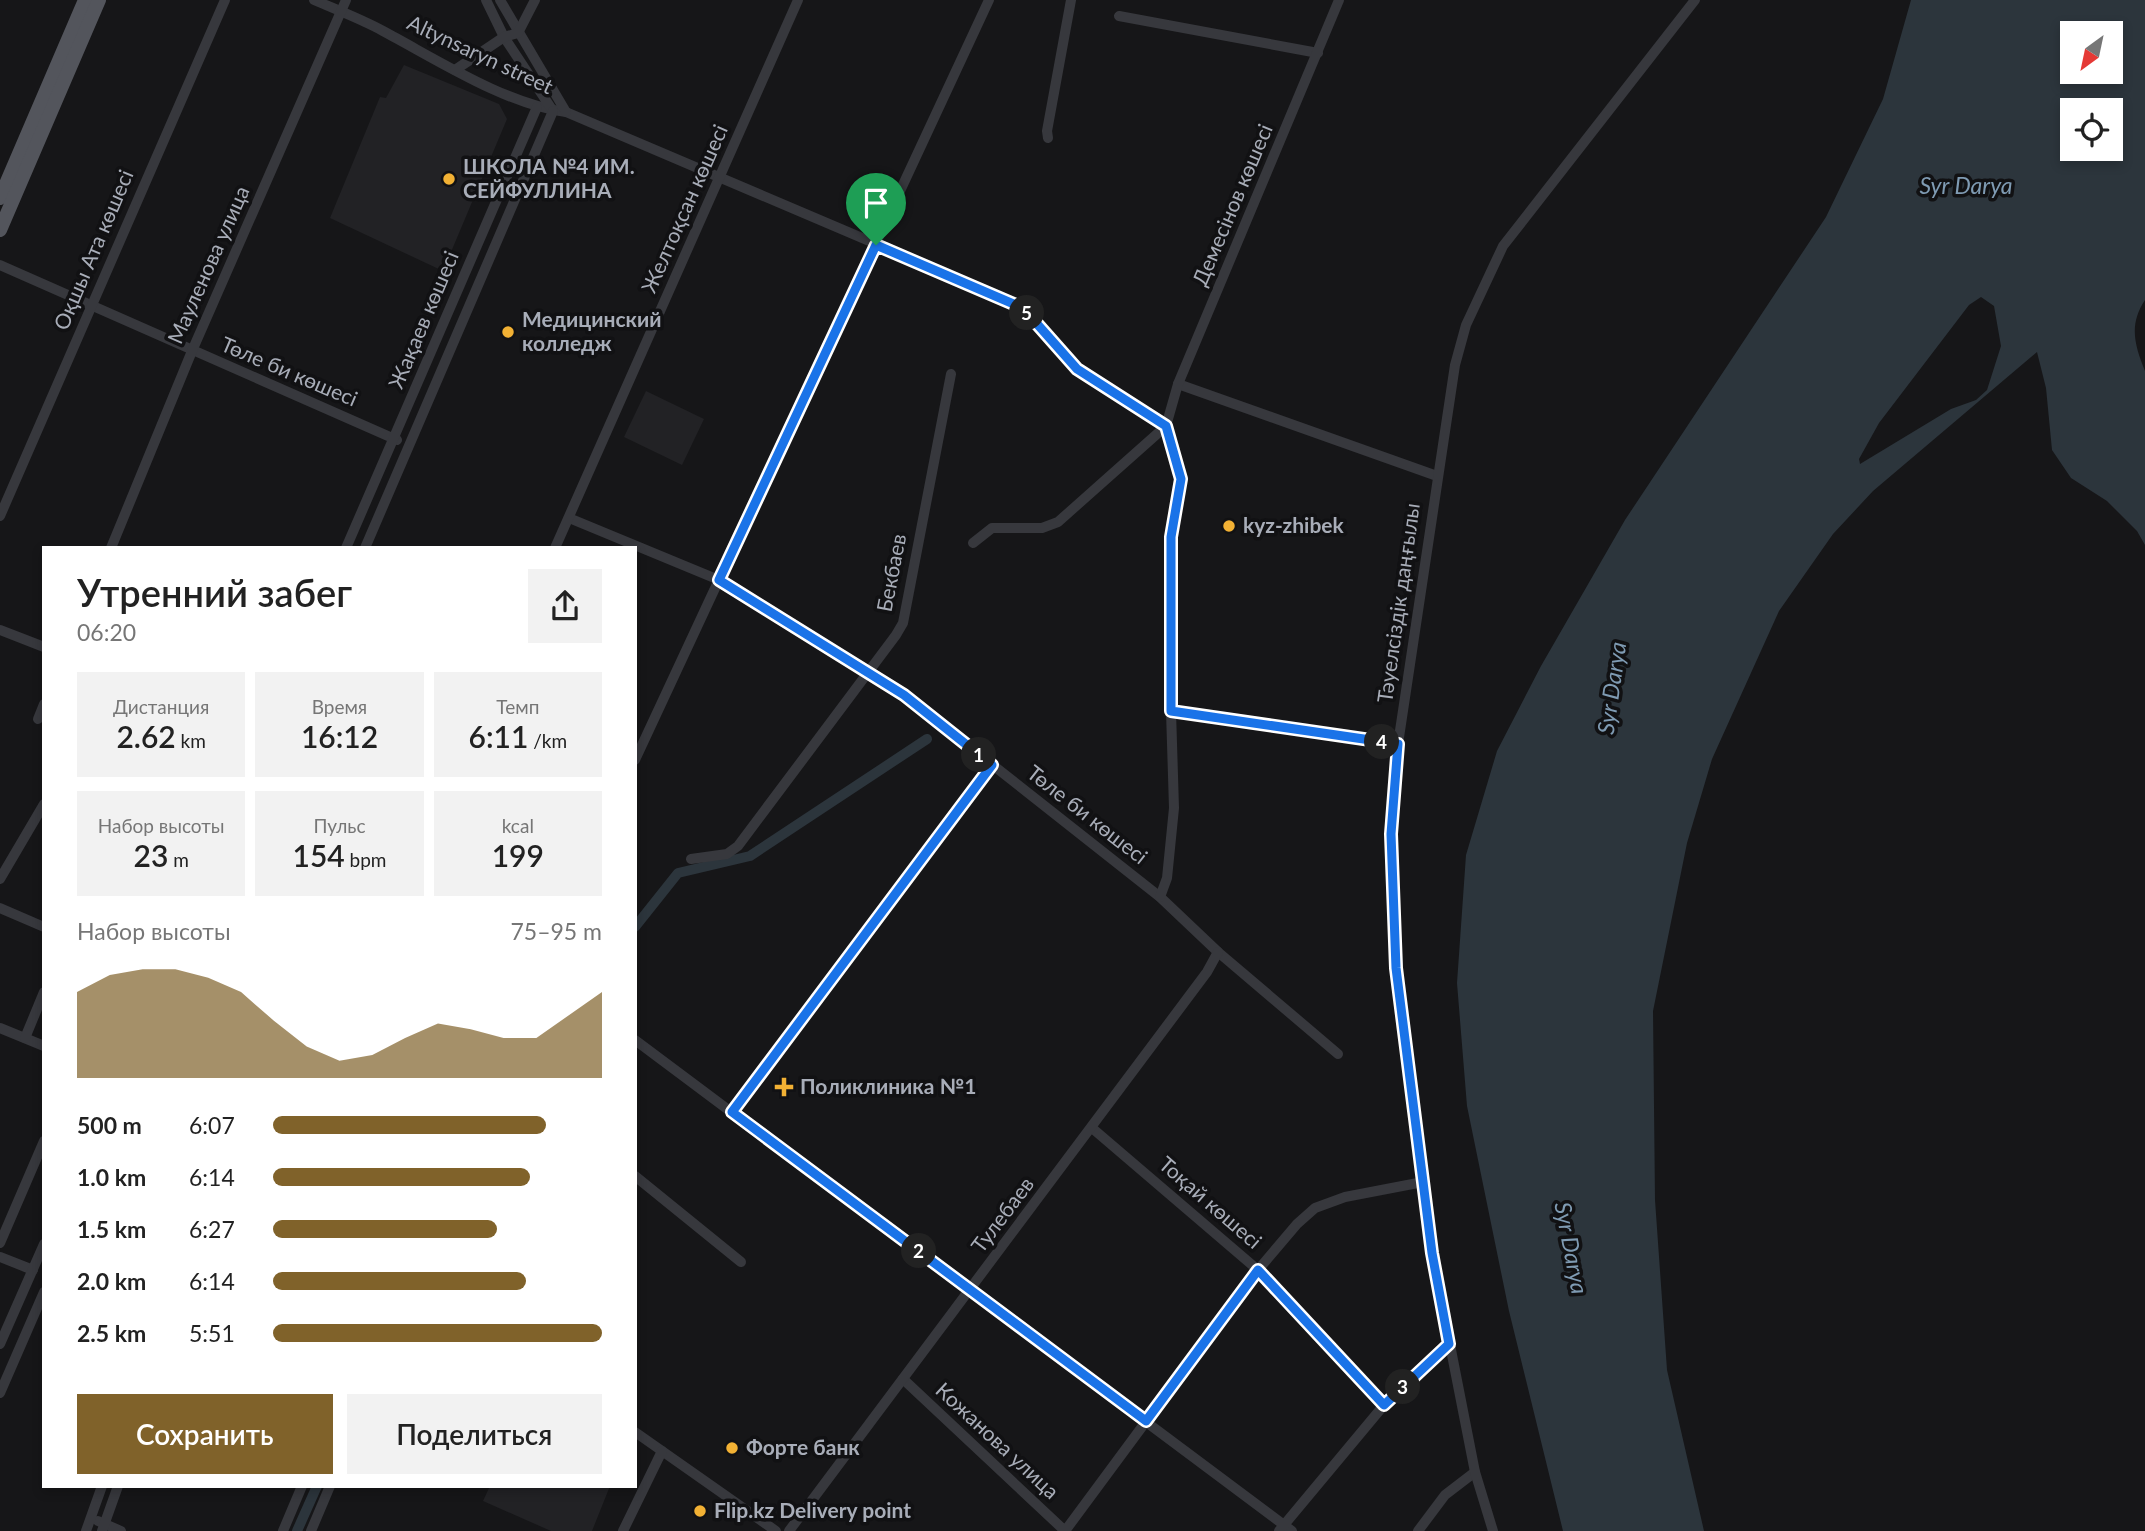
<!DOCTYPE html>
<html lang="ru">
<meta charset="utf-8">
<style>
body{margin:0;font-family:Lato,sans-serif;background:#f2f2f2;color:#222;height:100vh;display:flex;flex-direction:column;font-size:26px;white-space:nowrap}
*{box-sizing:border-box;margin:0}
p{font-size:23px;color:#767676}
.icon{flex:none;width:38px;height:38px;fill:none;stroke:currentColor;stroke-width:2;stroke-linecap:round;stroke-linejoin:round}
.map{position:relative;flex:1;overflow:hidden}
.sheet{position:absolute;left:42px;top:546px;width:595px;height:942px;display:flex;flex-direction:column;background:#fff;border-radius:0px;box-shadow:0 4px 10px #0003}
.sheet>*{flex:none}
.needle{width:46px;rotate:213deg}
.fabs{position:absolute;left:2060px;top:21px;display:grid;gap:14px}
.fabs a{display:grid;place-items:center;width:63px;height:63px;border-radius:0px;background:#fff;box-shadow:0 4px 10px #0003;font-size:35px}
.pin{position:absolute;display:grid;place-items:center;width:60px;height:60px;color:#fff;margin:-72px -30px;border-radius:50% 50% 50% 0;rotate:-45deg;box-shadow:0 0 7px #0007}
.pin .icon{rotate:45deg}
.km{position:absolute;width:35px;height:35px;margin:-18px;border-radius:50%;background:#222;color:#fff;font-size:19px;line-height:35px;text-align:center}
.round{display:grid;place-items:center;flex:none;width:74px;height:74px;border-radius:0px;background:#f2f2f2}
.overview{display:flex;align-items:center;justify-content:space-between;height:119px;padding:0 35px}
h1{font-size:38px;font-weight:600;line-height:52px}
.metrics{display:grid;grid-template-columns:repeat(3,1fr);gap:10px;height:119px;padding:7px 35px}
.metrics div{display:grid;align-content:center;border-radius:0px;background:#f2f2f2;text-align:center}
.metrics b{font-size:30px;font-weight:600}
.metrics small{font-size:19px;font-weight:400}
.metrics p{font-size:19px}
.chart{height:196px;padding:14px 35px}
.chart p{display:flex;justify-content:space-between}
.chart svg{width:100%;height:126px;margin-top:7px;fill:#80622a;opacity:.7}
.cta{display:flex;gap:14px;margin-top:auto;padding:14px 35px}
.cta a{flex:1;height:80px;border-radius:0px;background:#80622a;color:#fff;font-size:28px;font-weight:600;line-height:80px;text-align:center}
.cta a+a{background:#f2f2f2;color:#222}
ul{padding:0 35px;list-style:none;font-size:23px}
li{display:grid;grid-template-columns:112px 84px 1fr;align-items:center;height:52px}
li i{height:18px;border-radius:9px;background:#80622a}
.map>svg:first-child{display:block}
</style>
<div class="map">
<svg width="2145" height="1531" viewBox="0 0 2145 1531">
<rect width="100%" height="100%" fill="#161618"/>
<g fill="#222225">
<polygon points="404,65 499,104 507,119 443,271 330,218 380,97 386,98"/>
<polygon points="646,391 704,419 682,465 624,437"/>
<polygon points="484,1486 610,1486 592,1531 551,1531 483,1501 489,1488"/>
</g>
<path fill="#2c353c" fill-rule="evenodd" d="M1911 0H2145V300C2129 324 2134 344 2145 371V545L2137 531 2107 501 2071 478 2052 450 2046 388 2037 352 1873 491 1833 534 1779 611 1712 759 1687 843 1653 1011 1655 1200 1667 1370 1704 1531H1563L1509 1311 1467 1106 1457 983 1466 855 1497 751 1541 666 1625 520 1826 217 1883 99ZM2072 33H2110V72H2072ZM2072 110H2110V149H2072ZM1981 297 1994 306 2001 346 1987 390 1976 400 1951 409 1860 464 1859 459 1879 423 1969 305Z"/>
<g fill="none" stroke-linecap="round" stroke-linejoin="round">
<g stroke="#2c353c" stroke-width="10">
<polyline points="635,927 678,873 750,856 927,739"/>
<polyline points="297,1531 317,1486"/>
</g>
<g stroke="#37383d" stroke-width="10">
<path d="M314 0C337 10 361 19 383 31 436 59 507 105 566 112L1015 303 1023 308 1077 369 1166 426"/>
<polyline points="486,0 504,37 553,111"/>
<polyline points="500,0 566,112"/>
<polyline points="1119,16 1318,53"/>
<polyline points="455,70 504,37 518,33 535,0"/>
<polyline points="1048,138 1047,131 1071,0"/>
<polyline points="0,265 397,440"/>
<polyline points="1178,384 1437,476"/>
<polyline points="1166,426 1178,384 1339,0"/>
<polyline points="0,516 225,0"/>
<polyline points="569,518 719,580 904,695 1160,897 1218,952 1338,1054"/>
<polyline points="973,543 992,528 1042,528 1058,522 1166,426"/>
<polyline points="111,548 192,351 346,0"/>
<polyline points="346,548 537,107"/>
<polyline points="365,548 553,111"/>
<polyline points="555,548 798,0"/>
<polyline points="0,630 44,647"/>
<polyline points="1171,711 1398,744"/>
<polyline points="38,719 44,704"/>
<polyline points="635,760 989,0"/>
<polyline points="691,859 727,854 738,846 896,635 903,623 951,374"/>
<polyline points="0,879 44,804"/>
<polyline points="1160,897 1167,878 1174,808 1171,711 1171,537 1181,479 1166,426"/>
<polyline points="0,908 44,927"/>
<polyline points="0,1028 44,1046"/>
<polyline points="25,1038 44,992"/>
<polyline points="635,1040 1292,1531"/>
<polyline points="732,1112 992,765"/>
<polyline points="1092,1128 1258,1270 1384,1405"/>
<polyline points="635,1176 741,1262"/>
<polyline points="0,1243 44,1141"/>
<polyline points="0,1257 33,1270"/>
<polyline points="0,1344 44,1244"/>
<polyline points="903,1379 1065,1531 1258,1270 1297,1224 1315,1208 1345,1197 1423,1182"/>
<polyline points="0,1393 44,1292"/>
<polyline points="635,1432 776,1531"/>
<polyline points="98,1521 121,1531"/>
<polyline points="86,1531 102,1486"/>
<polyline points="102,1531 118,1486"/>
<polyline points="283,1531 302,1486"/>
<polyline points="311,1531 330,1486"/>
<polyline points="623,1531 662,1451"/>
<polyline points="789,1531 1207,972 1218,952"/>
<polyline points="1279,1531 1384,1405 1449,1344"/>
<polyline points="1418,1531 1445,1495 1475,1472"/>
<polyline points="1493,1531 1475,1472 1432,1253 1396,968 1393,905 1391,834 1398,744 1455,365 1466,325 1503,246 1695,0"/>
</g>
<g stroke="#53555c" stroke-width="14">
<polyline points="0,198 85,0"/>
<polyline points="0,230 99,0"/>
</g>
</g>
<g fill="none" stroke-linecap="round" stroke-linejoin="round">
<defs>
<polygon id="route" points="876,245 1023,308 1077,369 1166,426 1181,479 1171,537 1171,711 1398,744 1391,834 1396,968 1432,1253 1449,1344 1384,1405 1258,1270 1146,1421 732,1112 992,765 904,695 719,580"/>
</defs>
<use href="#route" stroke="#fff" stroke-width="14"/>
<use href="#route" stroke="#1a73e8" stroke-width="9"/>
</g>
<g fill="#f2b134" stroke="#111113" stroke-width="2.5">
<circle cx="449" cy="179" r="7"/>
<circle cx="508" cy="332" r="7"/>
<circle cx="1229" cy="526" r="7"/>
<path d="M780.5 1076.5h7v7h7v7h-7v7h-7v-7h-7v-7h7z"/>
<circle cx="732" cy="1448" r="7"/>
<circle cx="700" cy="1511" r="7"/>
</g>
<g text-anchor="middle" stroke-width="7" stroke-linejoin="round" paint-order="stroke">
<g font-size="21" fill="#a8adb8" stroke="#111113">
<text transform="translate(480 55) rotate(25)" y="7">Altynsaryn street</text>
<text transform="translate(1233 205) rotate(-67)" y="7">Демесінов көшесі</text>
<text transform="translate(685 209) rotate(-66)" y="7">Желтоқсан көшесі</text>
<text transform="translate(94 250) rotate(-67)" y="7">Оқшы Ата көшесі</text>
<text transform="translate(209 265) rotate(-66)" y="7">Мауленова улица</text>
<text transform="translate(424 320) rotate(-67)" y="7">Жақаев көшесі</text>
<text transform="translate(289 372) rotate(23)" y="7">Төле би көшесі</text>
<text transform="translate(892 573) rotate(-79)" y="7">Бекбаев</text>
<text transform="translate(1399 603) rotate(-82)" y="7">Тәуелсіздік даңғылы</text>
<text transform="translate(1087 815) rotate(38)" y="7">Төле би көшесі</text>
<text transform="translate(1210 1203) rotate(41)" y="7">Тоқай көшесі</text>
<text transform="translate(1003 1215) rotate(-53)" y="7">Тулебаев</text>
<text transform="translate(997 1441) rotate(43)" y="7">Кожанова улица</text>
</g>
<g font-size="21" font-weight="bold" fill="#a8adb8" stroke="#111113" text-anchor="start">
<text x="463" y="174">ШКОЛА №4 ИМ.<tspan x="463" dy="24">СЕЙФУЛЛИНА</tspan></text>
<text x="522" y="327">Медицинский<tspan x="522" dy="24">колледж</tspan></text>
<text x="1243" y="533">kyz-zhibek</text>
<text x="800" y="1094">Поликлиника №1</text>
<text x="746" y="1455">Форте банк</text>
<text x="714" y="1518">Flip.kz Delivery point</text>
</g>
<g font-size="23" font-style="italic" fill="#7f9bb3" stroke="#111113">
<text x="1966" y="194">Syr Darya</text>
<text transform="translate(1612 688) rotate(-82)" y="8">Syr Darya</text>
<text transform="translate(1571 1248) rotate(79)" y="8">Syr Darya</text>
</g>
</g>
</svg>
<div class="fabs">
<a><svg class="needle" viewBox="-14 -14 28 28"><path d="M0-13l5 13h-10z" fill="#e53935"/><path d="M0 13l5-13h-10z" fill="#767676"/></svg></a>
<a><svg class="icon" aria-label="locate" viewBox="0 0 24 24"><circle cx="12" cy="12" r="6"/><path d="M12 2v4M12 18v4M2 12h4M18 12h4"/></svg></a>
</div>
<div class="pin" style="left:876px;top:245px;background:#1e9e55"><svg class="icon" aria-label="arrive" viewBox="0 0 24 24"><path d="M6 21V4h12l-3 4 3 4H6"/></svg></div>
<b class="km" style="left:979px;top:755px">1</b>
<b class="km" style="left:919px;top:1251px">2</b>
<b class="km" style="left:1403px;top:1387px">3</b>
<b class="km" style="left:1382px;top:742px">4</b>
<b class="km" style="left:1027px;top:313px">5</b>
<section class="sheet">
<div class="overview"><div><h1>Утренний забег</h1><p>06:20</p></div><a class="round"><svg class="icon" aria-label="share" viewBox="0 0 24 24"><path d="M12 15V3M7 8l5-5 5 5M5 13v7h14v-7"/></svg></a></div>
<div class="metrics">
<div><p>Дистанция</p><b>2.62<small> km</small></b></div>
<div><p>Время</p><b>16:12</b></div>
<div><p>Темп</p><b>6:11<small> /km</small></b></div>
</div>
<div class="metrics">
<div><p>Набор высоты</p><b>23<small> m</small></b></div>
<div><p>Пульс</p><b>154<small> bpm</small></b></div>
<div><p>kcal</p><b>199</b></div>
</div>
<div class="chart"><p><span>Набор высоты</span>75–95 m</p>
<svg viewBox="0 0 160 44" preserveAspectRatio="none"><path d="M0 44V14L10 8L20 6L30 6L40 9L50 14L60 24L70 33L80 38L90 36L100 30L110 25L120 27L130 30L140 30L150 22L160 14V44z"/></svg>
</div>
<ul>
<li><b>500 m</b>6:07<i style="width:83%"></i></li>
<li><b>1.0 km</b>6:14<i style="width:78%"></i></li>
<li><b>1.5 km</b>6:27<i style="width:68%"></i></li>
<li><b>2.0 km</b>6:14<i style="width:77%"></i></li>
<li><b>2.5 km</b>5:51<i style="width:100%"></i></li>
</ul>
<div class="cta"><a>Сохранить</a><a>Поделиться</a></div>
</section>
</div>
